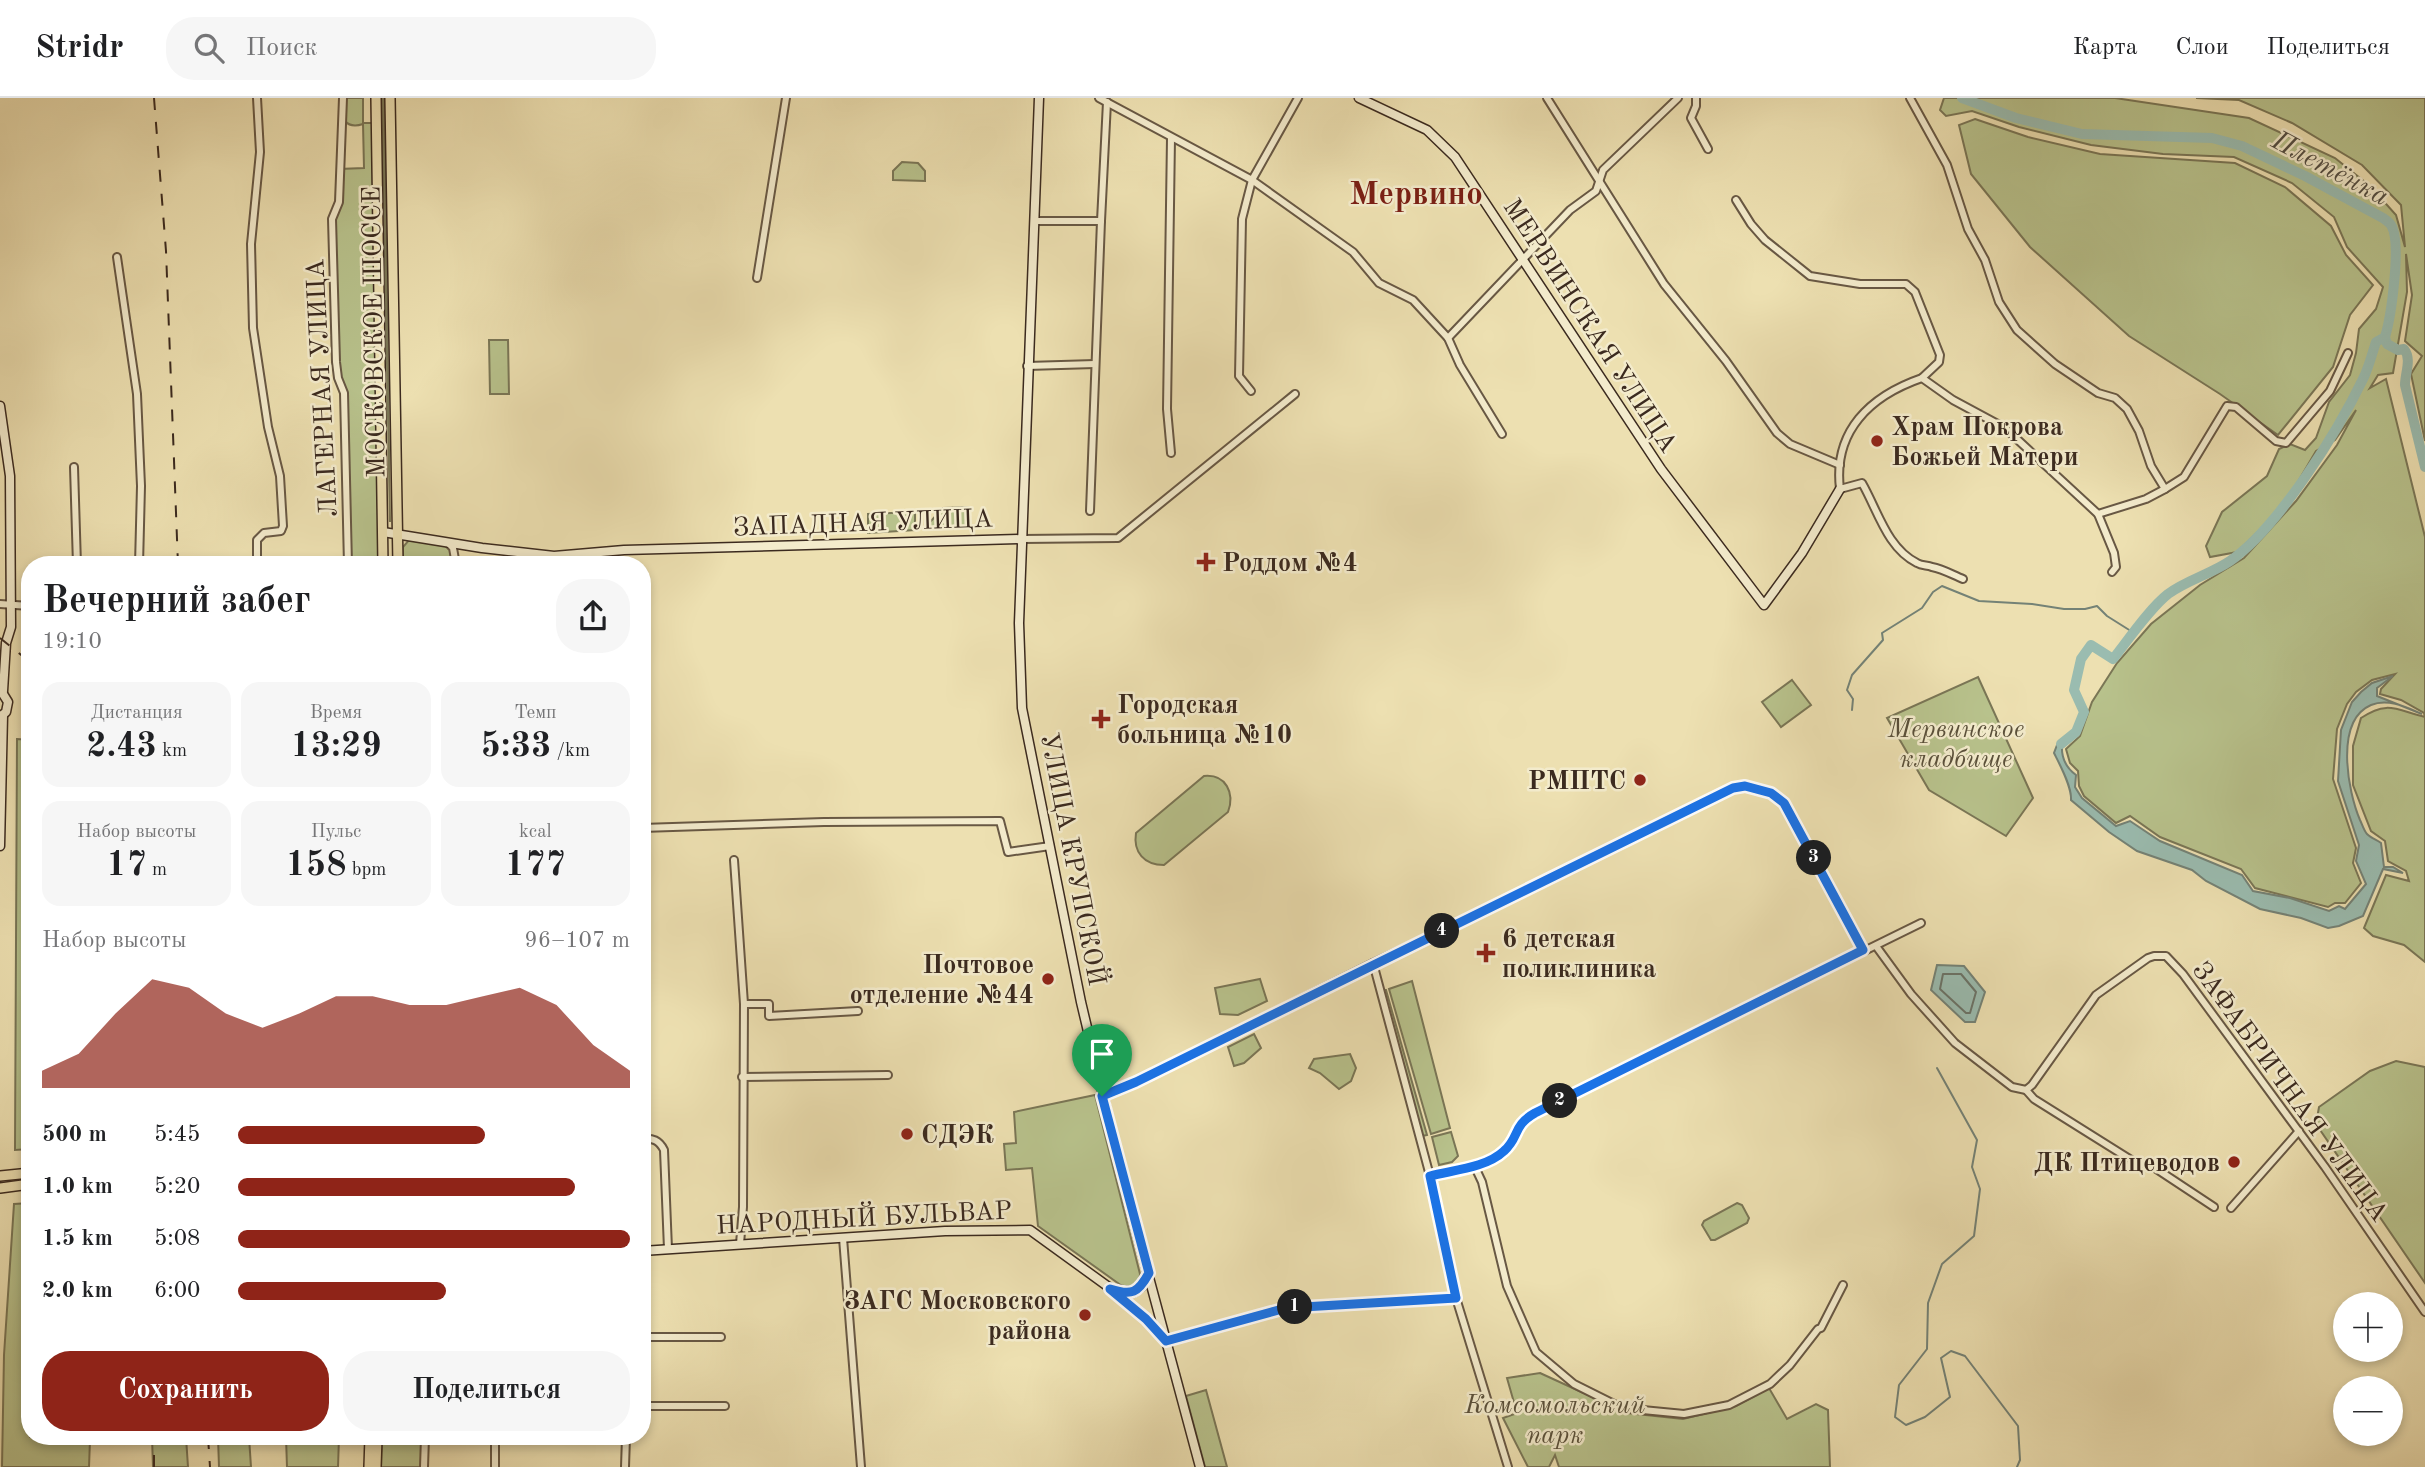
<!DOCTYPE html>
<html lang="ru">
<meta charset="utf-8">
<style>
body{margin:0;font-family:"Old Standard TT",serif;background:#f6f6f6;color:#202124;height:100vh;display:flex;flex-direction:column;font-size:26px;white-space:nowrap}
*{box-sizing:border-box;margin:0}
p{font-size:23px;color:#757577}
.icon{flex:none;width:38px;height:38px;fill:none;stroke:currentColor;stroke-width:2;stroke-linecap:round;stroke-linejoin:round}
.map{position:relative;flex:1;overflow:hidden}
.details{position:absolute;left:21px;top:458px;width:630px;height:889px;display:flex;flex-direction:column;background:#fff;border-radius:28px;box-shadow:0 4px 10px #0003}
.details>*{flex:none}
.controls{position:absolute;left:2333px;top:1194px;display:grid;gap:14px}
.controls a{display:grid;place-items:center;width:70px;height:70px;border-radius:50%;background:#fff;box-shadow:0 4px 10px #0003;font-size:35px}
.pin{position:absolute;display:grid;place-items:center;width:60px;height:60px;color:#fff;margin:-72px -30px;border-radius:50% 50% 50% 0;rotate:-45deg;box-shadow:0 0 7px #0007}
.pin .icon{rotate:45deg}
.km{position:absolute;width:35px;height:35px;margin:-18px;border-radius:50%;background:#222;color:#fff;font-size:19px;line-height:35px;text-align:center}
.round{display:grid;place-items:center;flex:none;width:74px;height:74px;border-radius:28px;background:#f6f6f6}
.summary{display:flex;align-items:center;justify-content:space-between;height:119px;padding:0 21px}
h1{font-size:38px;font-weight:700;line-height:52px}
.stats{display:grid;grid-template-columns:repeat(3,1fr);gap:10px;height:119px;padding:7px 21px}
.stats div{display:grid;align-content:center;border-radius:18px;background:#f6f6f6;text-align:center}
.stats b{font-size:35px;font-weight:700}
.stats small{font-size:19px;font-weight:400}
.stats p{font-size:19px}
.chart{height:196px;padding:14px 21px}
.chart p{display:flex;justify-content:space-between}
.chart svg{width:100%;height:126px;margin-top:7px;fill:#8f2418;opacity:.7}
.button{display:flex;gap:14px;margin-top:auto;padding:14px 21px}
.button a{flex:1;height:80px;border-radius:28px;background:#8f2418;color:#fff;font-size:28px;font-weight:700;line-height:80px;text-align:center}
.button a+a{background:#f6f6f6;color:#202124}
ul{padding:0 21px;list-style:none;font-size:23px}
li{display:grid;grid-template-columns:112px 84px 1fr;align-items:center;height:52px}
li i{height:18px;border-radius:9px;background:#8f2418}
header{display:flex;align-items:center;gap:42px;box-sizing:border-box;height:98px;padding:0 35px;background:#fff;border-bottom:2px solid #e0e0e0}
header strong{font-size:33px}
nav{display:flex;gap:38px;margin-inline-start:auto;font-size:24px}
.search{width:490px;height:63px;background:#f6f6f6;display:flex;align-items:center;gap:18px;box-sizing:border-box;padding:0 24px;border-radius:28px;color:#757577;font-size:26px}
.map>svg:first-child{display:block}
</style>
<header>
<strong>Stridr</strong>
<div class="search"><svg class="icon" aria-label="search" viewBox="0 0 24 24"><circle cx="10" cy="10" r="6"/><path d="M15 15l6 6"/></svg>Поиск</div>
<nav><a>Карта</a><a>Слои</a><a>Поделиться</a></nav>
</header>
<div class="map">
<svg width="2425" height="1369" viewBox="0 0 2425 1369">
<rect width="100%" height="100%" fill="#ede0b1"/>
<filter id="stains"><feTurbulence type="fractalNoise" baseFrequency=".00286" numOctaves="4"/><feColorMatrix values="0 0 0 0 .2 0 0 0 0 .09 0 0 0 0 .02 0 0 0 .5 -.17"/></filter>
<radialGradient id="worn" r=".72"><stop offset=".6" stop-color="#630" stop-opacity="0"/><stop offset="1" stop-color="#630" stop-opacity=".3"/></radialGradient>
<g fill="#b8c28c" stroke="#7a7656" stroke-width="2">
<path d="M345 0H363V25H372L383 467H348L344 295 338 280 332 121 337 112 339 71 364 70 363 26C357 28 350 29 345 23Z"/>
<polygon points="382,0 384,0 390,424"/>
<path d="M1944 0H2115L2249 20 2335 60 2370 88 2396 117 2405 149 2401 107 2362 67 2292 25 2239 2 2196 0H2425V343L2411 276 2422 258 2405 243 2412 197 2406 156 2407 194 2393 275 2378 277 2370 290 2386 281 2425 439V864L2404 847 2373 838 2364 830 2386 777 2409 783 2406 773 2388 763 2385 743 2371 733 2353 687V648L2361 620C2388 602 2396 612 2425 619L2424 615 2401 602 2380 596 2381 591 2395 576 2372 582 2356 594 2347 606 2337 631 2333 681 2356 750 2353 765 2361 785 2345 805H2335L2328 809 2255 790 2241 771 2160 739 2130 718 2116 725 2084 698 2079 688 2078 673 2070 665 2066 651 2080 638 2092 604 2117 565 2151 526 2200 487 2244 460 2296 403 2337 347 2356 312 2335 342 2316 353 2292 394 2264 428 2237 454 2210 459 2206 448 2222 414 2267 378 2279 351 2290 346 2305 352 2316 340 2329 304 2350 277 2356 255 2359 231 2376 211 2383 189 2347 149 2334 119 2292 85 2234 59 2163 56 2091 47 2019 29 1972 13 1946 18 1940 12Z"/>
<polygon points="1975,21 2028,39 2100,56 2235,65 2285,89 2331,128 2346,157 2373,187 2350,217 2333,269 2278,337 2220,296 2129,238 2030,149 1971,76 1959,27"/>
<polygon points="902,64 918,65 925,73 925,83 893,82 893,73"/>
<polygon points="489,242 508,242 509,296 490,296"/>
<polygon points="969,409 969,430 930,431 929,425 943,410"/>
<polygon points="915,414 915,432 868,435 868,416"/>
<polygon points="409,442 444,445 450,449 454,467 403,467 403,449"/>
<polygon points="1978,579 2033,700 2006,738 1929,692 1887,620"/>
<polygon points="1792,582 1811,607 1781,629 1762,604"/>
<polygon points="17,641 30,642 30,1051 15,1052"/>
<path d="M1204 678C1226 676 1235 695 1228 714L1164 767C1144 767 1133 754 1136 735Z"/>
<polygon points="1260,881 1267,903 1238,917 1220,916 1215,890"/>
<polygon points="1412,883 1450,1030 1431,1036 1389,891"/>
<polygon points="1382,892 1386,892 1427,1037 1422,1038"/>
<polygon points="1254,936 1261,950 1244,965 1234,968 1228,949"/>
<polygon points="1350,956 1356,970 1351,983 1339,991 1320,975 1309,970 1314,961"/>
<polygon points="2396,963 2425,969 2425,1185 2316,1026 2319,1009 2370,973"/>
<polygon points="1095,997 1140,1176 1139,1186 1132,1189 1122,1188 1038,1128 1032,1070 1006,1072 1004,1046 1016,1045 1014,1014"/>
<polygon points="1451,1034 1458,1058 1452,1064 1439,1067 1432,1039"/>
<polygon points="30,1105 30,1339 122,1339 90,1342 89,1369 2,1369 4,1257 14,1106"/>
<polygon points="1737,1105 1742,1107 1749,1120 1747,1125 1715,1142 1711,1142 1702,1127 1704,1123"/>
<polygon points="1540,1275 1627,1315 1683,1321 1736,1308 1769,1290 1787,1321 1816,1306 1828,1312 1830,1369 1559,1369 1555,1357 1549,1369 1528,1369 1503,1320 1517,1315 1507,1280"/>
<polygon points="1206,1292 1227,1369 1205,1369 1186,1298"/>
<polygon points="152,1339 186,1339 188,1369 153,1369"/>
<polygon points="218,1339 249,1339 251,1369 219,1369"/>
<polygon points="286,1339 339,1339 338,1369 287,1369"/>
<polygon points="382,1339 425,1339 424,1369 381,1369"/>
</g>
<g fill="#9abcb0" stroke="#748276" stroke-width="2">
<path d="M2393 578 2377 590V598L2422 616C2406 609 2388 600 2371 607 2334 623 2348 694 2360 722 2362 726 2364 733 2367 736 2371 740 2377 742 2381 745L2384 769H2393L2403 775 2383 771 2363 818 2339 828 2328 830 2301 820 2260 811 2206 783 2192 772 2137 753 2109 734 2071 702C2072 689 2060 667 2054 655L2057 647 2062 646C2061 659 2065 669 2076 677L2075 689 2082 700 2116 728 2130 723 2160 743 2242 777 2253 793 2290 800 2329 813 2339 808 2345 811 2366 786 2356 763 2359 747 2338 683 2341 632 2352 604 2361 594 2372 585Z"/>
<polygon points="1937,867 1964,868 1985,894 1975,924 1965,924 1931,892"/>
</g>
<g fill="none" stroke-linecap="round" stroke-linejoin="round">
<polygon stroke="#6a7368" stroke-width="2" points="1943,876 1961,876 1976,894 1970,915 1966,915 1940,891"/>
<g stroke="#748276" stroke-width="2">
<polyline points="1852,612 1853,601 1847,592 1852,577 1883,542 1882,535 1922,510 1933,494 1942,488 1979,503 2032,506 2064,511 2085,511 2097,508 2107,518 2134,535"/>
<polyline points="1937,970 1977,1042 1972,1069 1980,1091 1974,1138 1942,1166 1928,1205 1927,1251 1899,1287 1895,1319 1906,1327 1925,1319 1950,1299 1941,1260 1951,1253 1965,1258 2018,1328 2020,1362 2017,1369"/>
</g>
<g stroke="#9abcb0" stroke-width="10">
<path d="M1962 0 2016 20 2082 36 2212 40 2242 48 2305 78 2383 120C2386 122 2389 124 2391 127 2402 144 2391 219 2385 239L2387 246 2398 252 2404 251C2412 261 2405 275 2405 287L2425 369"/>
<path d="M2061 646 2076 634 2084 614 2074 592 2081 561 2091 547 2113 561C2128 542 2150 510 2168 496 2187 482 2211 476 2230 463 2279 429 2338 333 2364 279 2369 268 2372 256 2376 244L2385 239"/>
</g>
<defs>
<g id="street">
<polyline points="257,0 260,54 251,146 253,230 268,329 280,378 283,428 281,433 264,435 257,442 257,467"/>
<polyline points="343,0 339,104 332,121 336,264 338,280 344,295 348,467"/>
<polyline points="1099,0 1252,82 1353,154 1379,185 1413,202 1448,240 1460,267 1502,336"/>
<polyline points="1547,0 1664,186 1726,263 1777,335 1790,346 1840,367"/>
<polyline points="1696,0 1696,8 1691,20 1708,51"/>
<polyline points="1910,0 1947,67 1968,131 1985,162 1999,204 2017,232 2055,266 2098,295 2115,300 2127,311 2139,333 2151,368 2165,391 2146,401 2098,416"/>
<polyline points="1736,102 1751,126 1765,142 1810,178 1860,186 1906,186 1915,194 1940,257 1939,264 1922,280"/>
<polyline points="1035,123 1101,123"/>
<polyline points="117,159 137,296 141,388 139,467"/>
<polyline points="757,180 786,0"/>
<polyline points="1448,240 1570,112 1596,93 1603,72 1678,0"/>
<polyline points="1027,268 1095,266"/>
<polyline points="1251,293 1239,278 1242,121 1252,82 1298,0"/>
<polyline points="1171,355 1167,311 1171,40"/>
<polyline points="74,369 77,467"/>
<polyline points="2165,391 2184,379 2227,308 2236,309 2276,343 2286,345 2330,293 2348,255"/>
<polyline points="1090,413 1101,123 1107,4"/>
<polyline points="1022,441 1118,440 1295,296"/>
<polyline points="448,445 453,450 456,467"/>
<polyline points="579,467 580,456"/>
<path d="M1963 481C1953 477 1943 471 1932 469 1927 467 1922 468 1917 465 1887 450 1878 413 1862 385L1840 391C1833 333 1870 298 1922 280L1953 302 2005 330 2098 416 2114 455 2116 469 2112 474"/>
<polyline points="0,506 30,508"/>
<polyline points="642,730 824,724 1000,723 1008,754 1050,748"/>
<polyline points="734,762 744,906 743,1109 740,1146"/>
<polyline points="1876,848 1911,896 1955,945 2012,989 2026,992 2034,1001 2136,1065 2152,1068 2214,1109"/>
<polyline points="1373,865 1430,1078 1456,1200 1508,1369"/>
<polyline points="744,906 769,906 769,918 858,913"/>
<polyline points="742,979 888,977"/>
<polyline points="2026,992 2032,987 2096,897 2148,860 2154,858 2166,858 2183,876 2325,1069 2425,1214"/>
<path d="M1103 998 1135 984 1373 865 1541 786 1733 690C1752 687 1770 692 1784 705L1862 852"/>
<path d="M642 1041C653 1040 659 1042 664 1052L668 1151"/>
<polyline points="1474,1067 1482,1084 1507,1188 1536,1254 1574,1286 1622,1310 1684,1316 1729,1307 1770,1286 1790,1267 1818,1231 1821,1230 1843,1187"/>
<path d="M1430 1078C1453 1072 1486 1070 1504 1053 1520 1039 1511 1028 1535 1015L1921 825"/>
<polyline points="2231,1110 2299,1033"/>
<polyline points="843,1140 861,1369"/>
<polyline points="642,1239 721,1239"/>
<polyline points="1166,1243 1286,1210 1456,1200"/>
<polyline points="642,1308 725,1308"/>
<polyline points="495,1339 495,1369"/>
<polyline points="424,1369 425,1339"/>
<polyline points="625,1369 626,1339"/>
</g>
<g id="secondary">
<polyline points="1039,0 1019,525 1022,610 1081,904 1126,1094 1200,1369"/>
<polyline points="1359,0 1427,32 1455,59 1661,371 1764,507 1802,455 1840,391"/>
<polyline points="0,308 10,378 11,529 6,545 3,593"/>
<polyline points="383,434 482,450 554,458 624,452 1022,441"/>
<polyline points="0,591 8,604 6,614 0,619"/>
<polyline points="0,748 3,617"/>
<polyline points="642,1153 945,1133 1030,1132 1110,1190 1146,1221 1166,1243"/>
<polyline points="1113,1191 1134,1194 1142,1188 1149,1175"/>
</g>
<g id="primary">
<polyline points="376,0 383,467"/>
<polyline points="390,0 398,467"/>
<polyline points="0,1078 30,1075"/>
<polyline points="0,1090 30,1086"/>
<polyline points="369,1369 370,1339"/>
<polyline points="376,1369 377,1339"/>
</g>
</defs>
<use href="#street" stroke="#685844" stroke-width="10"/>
<use href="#secondary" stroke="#3b2a1f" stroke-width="11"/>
<use href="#primary" stroke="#3b2a1f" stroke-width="12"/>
<use href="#street" stroke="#f3ebcc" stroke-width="6"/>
<use href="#secondary" stroke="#f3ebcc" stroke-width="8"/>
<use href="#primary" stroke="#ede0b1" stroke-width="9"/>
<g stroke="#3b2a1f" stroke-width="2" stroke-dasharray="12 12" stroke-linecap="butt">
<polyline points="154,0 166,153 178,467"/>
<polyline points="0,540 30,564"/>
<polyline points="208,1339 210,1369"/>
<polyline points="154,1369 154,1339"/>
</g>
</g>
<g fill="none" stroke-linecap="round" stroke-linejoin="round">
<defs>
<path id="route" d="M1745 688 1771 695 1784 705 1863 852 1535 1015C1512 1028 1520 1039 1504 1053 1486 1070 1453 1072 1430 1078L1456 1200 1286 1210 1166 1243 1146 1221 1110 1191C1132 1198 1138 1195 1149 1175L1102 998 1136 984 1733 690Z"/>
</defs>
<use href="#route" stroke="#fff" stroke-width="14"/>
<use href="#route" stroke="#1a73e8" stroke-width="9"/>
</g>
<g fill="#8f2418" stroke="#f3ebcc" stroke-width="2.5">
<circle cx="1877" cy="343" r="7"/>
<path d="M1202.5 453.5h7v7h7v7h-7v7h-7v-7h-7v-7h7z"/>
<path d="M1097.5 610.5h7v7h7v7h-7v7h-7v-7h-7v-7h7z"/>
<circle cx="1640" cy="682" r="7"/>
<path d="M1482.5 844.5h7v7h7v7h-7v7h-7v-7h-7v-7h7z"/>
<circle cx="1048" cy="881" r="7"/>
<circle cx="907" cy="1036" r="7"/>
<circle cx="2234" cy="1064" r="7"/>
<circle cx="1085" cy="1217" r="7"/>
</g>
<g text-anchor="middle" stroke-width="5" stroke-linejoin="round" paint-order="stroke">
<g font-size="26" fill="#3b2a1f" stroke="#f3ebcc">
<text transform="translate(1591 227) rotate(57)" y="9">МЕРВИНСКАЯ УЛИЦА</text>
<text transform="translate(373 234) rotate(-91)" y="9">МОСКОВСКОЕ ШОССЕ</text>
<text transform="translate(321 290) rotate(-93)" y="9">ЛАГЕРНАЯ УЛИЦА</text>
<text transform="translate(863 424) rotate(-2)" y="9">ЗАПАДНАЯ УЛИЦА</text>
<text transform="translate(1074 761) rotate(79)" y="9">УЛИЦА КРУПСКОЙ</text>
<text transform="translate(2291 993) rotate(54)" y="9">ЗАФАБРИЧНАЯ УЛИЦА</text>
<text transform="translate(864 1119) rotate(-3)" y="9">НАРОДНЫЙ БУЛЬВАР</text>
</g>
<g font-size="26" font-weight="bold" fill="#3b2a1f" stroke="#f3ebcc" text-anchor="start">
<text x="1891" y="337">Храм Покрова<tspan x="1891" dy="30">Божьей Матери</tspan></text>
<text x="1222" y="473">Роддом №4</text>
<text x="1117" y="615">Городская<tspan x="1117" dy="30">больница №10</tspan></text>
<text x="1626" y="691" text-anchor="end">РМПТС</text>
<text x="1502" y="849">6 детская<tspan x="1502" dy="30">поликлиника</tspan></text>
<text x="1034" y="875" text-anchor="end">Почтовое<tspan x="1034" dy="30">отделение №44</tspan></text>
<text x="921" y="1045">СДЭК</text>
<text x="2220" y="1073" text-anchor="end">ДК Птицеводов</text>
<text x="1071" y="1211" text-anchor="end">ЗАГС Московского<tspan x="1071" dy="30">района</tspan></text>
</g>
<g font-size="26" font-style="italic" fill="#5a503a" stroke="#f3ebcc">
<text x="1956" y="639">Мервинское<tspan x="1956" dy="30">кладбище</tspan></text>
<text x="1555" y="1315">Комсомольский<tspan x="1555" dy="30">парк</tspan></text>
</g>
<g font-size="28" font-style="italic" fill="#534e43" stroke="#f3ebcc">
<text transform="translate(2331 69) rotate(28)" y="10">Плетёнка</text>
</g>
<g font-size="33" font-weight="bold" fill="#7a1f14" stroke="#f3ebcc">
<text x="1416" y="106">Мервино</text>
</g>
</g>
<rect width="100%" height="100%" filter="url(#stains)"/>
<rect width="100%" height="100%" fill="url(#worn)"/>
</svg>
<div class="controls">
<a>+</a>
<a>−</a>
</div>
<div class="pin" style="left:1102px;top:998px;background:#1e9e55"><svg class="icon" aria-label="arrive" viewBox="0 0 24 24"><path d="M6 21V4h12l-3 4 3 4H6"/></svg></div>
<b class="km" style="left:1295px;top:1209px">1</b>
<b class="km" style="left:1560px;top:1003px">2</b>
<b class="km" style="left:1814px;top:760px">3</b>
<b class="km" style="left:1442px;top:833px">4</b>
<section class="details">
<div class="summary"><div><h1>Вечерний забег</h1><p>19:10</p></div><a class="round"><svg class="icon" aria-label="share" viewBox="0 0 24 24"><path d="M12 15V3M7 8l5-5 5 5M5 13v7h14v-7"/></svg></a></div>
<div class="stats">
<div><p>Дистанция</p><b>2.43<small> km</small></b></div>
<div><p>Время</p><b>13:29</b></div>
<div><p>Темп</p><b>5:33<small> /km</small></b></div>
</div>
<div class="stats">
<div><p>Набор высоты</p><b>17<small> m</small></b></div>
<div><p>Пульс</p><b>158<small> bpm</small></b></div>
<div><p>kcal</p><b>177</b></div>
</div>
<div class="chart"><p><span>Набор высоты</span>96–107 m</p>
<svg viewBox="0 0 160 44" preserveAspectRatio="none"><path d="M0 44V38L10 32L20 18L30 6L40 9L50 18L60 23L70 18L80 12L90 12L100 15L110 15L120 12L130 9L140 15L150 29L160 38V44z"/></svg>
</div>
<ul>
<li><b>500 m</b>5:45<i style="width:63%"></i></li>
<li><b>1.0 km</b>5:20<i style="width:86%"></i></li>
<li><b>1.5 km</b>5:08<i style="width:100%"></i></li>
<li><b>2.0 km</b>6:00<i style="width:53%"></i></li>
</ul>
<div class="button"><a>Сохранить</a><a>Поделиться</a></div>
</section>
</div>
